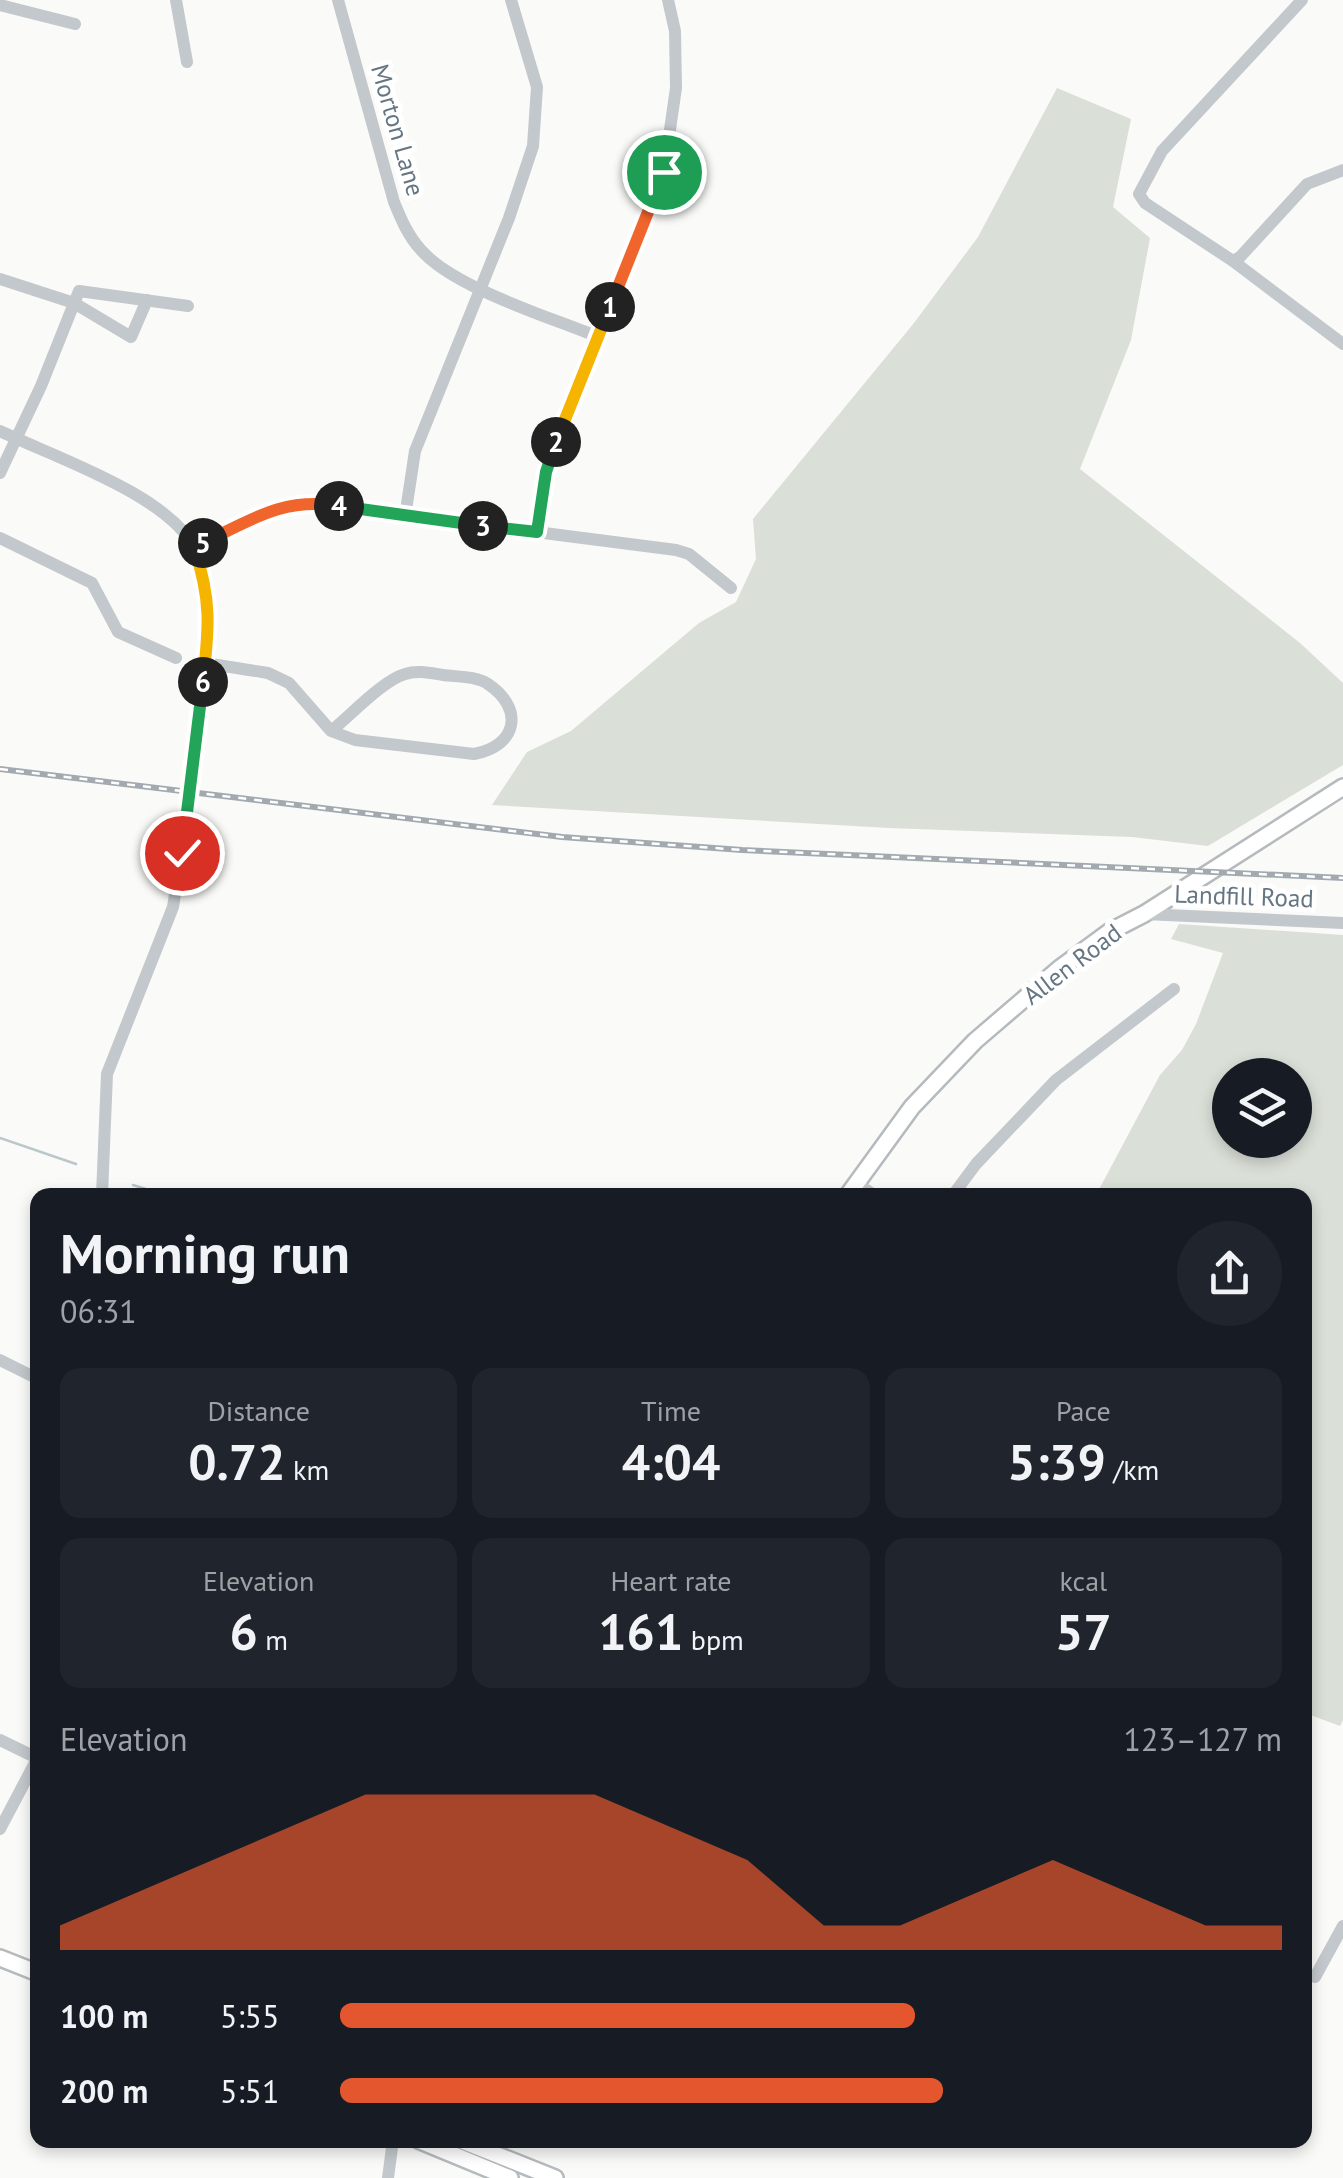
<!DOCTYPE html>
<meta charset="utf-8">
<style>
body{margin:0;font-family:"PT Sans",sans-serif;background:#20242c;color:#f1f3f6;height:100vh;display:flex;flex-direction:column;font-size:38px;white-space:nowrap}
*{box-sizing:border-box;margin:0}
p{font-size:32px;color:#9ea1a6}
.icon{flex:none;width:55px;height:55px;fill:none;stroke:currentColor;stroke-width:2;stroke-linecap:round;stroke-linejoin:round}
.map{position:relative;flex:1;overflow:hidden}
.sheet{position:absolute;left:30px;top:1188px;width:1282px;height:960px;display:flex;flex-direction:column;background:#171b24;border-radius:20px;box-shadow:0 5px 15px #0003}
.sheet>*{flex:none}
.buttons{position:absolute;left:1212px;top:1058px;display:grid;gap:20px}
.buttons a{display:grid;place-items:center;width:100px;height:100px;border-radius:50%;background:#171b24;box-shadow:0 5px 15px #0003;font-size:50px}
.pin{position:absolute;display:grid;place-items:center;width:85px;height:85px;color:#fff;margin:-42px;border:5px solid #fff;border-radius:50%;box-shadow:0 2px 10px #0007}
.km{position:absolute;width:50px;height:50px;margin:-25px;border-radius:50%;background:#222;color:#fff;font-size:28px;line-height:50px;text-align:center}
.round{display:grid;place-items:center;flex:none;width:105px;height:105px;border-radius:52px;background:#20242c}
.overview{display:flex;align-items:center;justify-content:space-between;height:170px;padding:0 30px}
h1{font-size:55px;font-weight:700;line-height:75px}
.figures{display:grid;grid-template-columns:repeat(3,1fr);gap:15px;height:170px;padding:10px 30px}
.figures div{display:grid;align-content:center;border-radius:20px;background:#20242c;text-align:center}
.figures b{font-size:50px;font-weight:700}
.figures small{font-size:28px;font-weight:400}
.figures p{font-size:28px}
.chart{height:280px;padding:20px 30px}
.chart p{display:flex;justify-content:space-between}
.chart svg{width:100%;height:180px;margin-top:10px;fill:#e4572e;opacity:.7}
ul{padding:0 30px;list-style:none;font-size:32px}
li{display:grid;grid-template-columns:160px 120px 1fr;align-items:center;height:75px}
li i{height:25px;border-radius:12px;background:#e4572e}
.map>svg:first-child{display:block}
</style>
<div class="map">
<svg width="1343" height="2178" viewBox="0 0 1343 2178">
<rect width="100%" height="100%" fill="#fafaf8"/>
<g fill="#dadfd7" fill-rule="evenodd">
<polygon points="1057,88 1131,119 1113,207 1150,238 1131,340 1080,469 1300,643 1343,683 1343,765 1208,846 1132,837 889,828 492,805 527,752 571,731 699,623 736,602 756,559 753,519 914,323 978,237"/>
<path d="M1179 924 1343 935V1720L1340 1726 1305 1713V1195H1096L1160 1075 1182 1050 1196 1024 1223 953 1171 939ZM1295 1075V1140H1230V1075Z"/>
</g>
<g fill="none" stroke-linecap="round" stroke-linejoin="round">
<g stroke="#bbc7cb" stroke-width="2.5">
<polyline points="0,1138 76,1164"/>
<polyline points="133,1185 165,1195"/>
</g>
<defs>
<g id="major">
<polyline points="848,1195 912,1107 975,1041 1060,968 1109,932 1144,914 1343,787"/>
<polyline points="0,1958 38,1973"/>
<polyline points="418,2140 510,2178"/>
<polyline points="460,2140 555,2178"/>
</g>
</defs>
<use href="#major" stroke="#b5babe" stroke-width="20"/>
<g stroke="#c3c8cc" stroke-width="12">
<polyline points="176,0 187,62"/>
<path d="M338 0 394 202C401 219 408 236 421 250 454 288 550 317 598 337"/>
<polyline points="1302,0 1162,151 1139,194 1145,203 1233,261 1240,257 1307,184 1343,170"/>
<polyline points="0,5 75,24"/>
<polyline points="1233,261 1343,344"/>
<polyline points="0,279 74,303 131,337 147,300"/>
<path d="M0 431C54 457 169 495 195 549 205 570 208 594 210 617L191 792 173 907 107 1074 102 1195"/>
<polyline points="0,473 41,386 79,291 188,306"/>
<polyline points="405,517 415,451 509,218 533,146 537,87 511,0"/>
<polyline points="537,532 553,450 664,171 676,88 675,31 668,0"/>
<polyline points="0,538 92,583 118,632 176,658"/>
<polyline points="194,547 277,507 303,502 676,550 689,554 731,588"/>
<path d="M205 663 268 673 289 683 331 731 355 740 474 754C517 746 525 709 488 684 476 676 458 677 443 675 430 673 417 670 405 674 382 681 351 715 331 731"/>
<polyline points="1144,914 1343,923"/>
<polyline points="856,1183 874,1195"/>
<polyline points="953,1195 976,1164 1056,1080 1174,989"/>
<polyline points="0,1360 38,1379"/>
<polyline points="0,1740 37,1758"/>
<polyline points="0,1829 38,1757"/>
<polyline points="1315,1977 1343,1926"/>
<polyline points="388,2178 393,2140"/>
</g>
<use href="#major" stroke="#fff" stroke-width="15"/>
<defs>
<polyline id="rail" points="0,769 562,837 742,850 1343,878"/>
</defs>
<use href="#rail" stroke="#a2aab0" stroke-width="6"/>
<use href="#rail" stroke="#fff" stroke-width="2.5" stroke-dasharray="8" stroke-linecap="butt"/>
</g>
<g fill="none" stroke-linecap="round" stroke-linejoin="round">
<defs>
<polyline id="split-1" points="610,307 664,172"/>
<polyline id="split-2" points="556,442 610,307"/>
<polyline id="split-3" points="483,526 537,532 546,472 556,442"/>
<polyline id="split-4" points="339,506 483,526"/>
<path id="split-5" d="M203 543C251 520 283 497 339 506"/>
<path id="split-6" d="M203 543 194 547C212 601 209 627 203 682"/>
<polyline id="split-7" points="182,853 203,682"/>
</defs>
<use href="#split-1" stroke="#fff" stroke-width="20"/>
<use href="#split-2" stroke="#fff" stroke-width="20"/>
<use href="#split-3" stroke="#fff" stroke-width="20"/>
<use href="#split-4" stroke="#fff" stroke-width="20"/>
<use href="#split-5" stroke="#fff" stroke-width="20"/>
<use href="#split-6" stroke="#fff" stroke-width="20"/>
<use href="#split-7" stroke="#fff" stroke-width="20"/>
<use href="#split-1" stroke="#f0652b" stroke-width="12"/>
<use href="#split-2" stroke="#f5b400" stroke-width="12"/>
<use href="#split-3" stroke="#22a559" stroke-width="12"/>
<use href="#split-4" stroke="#22a559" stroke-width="12"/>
<use href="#split-5" stroke="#f0652b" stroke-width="12"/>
<use href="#split-6" stroke="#f5b400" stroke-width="12"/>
<use href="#split-7" stroke="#22a559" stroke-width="12"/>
</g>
<g text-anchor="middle" stroke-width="10" stroke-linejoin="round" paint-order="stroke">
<g font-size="25" fill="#657683" stroke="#fff">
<text transform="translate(398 130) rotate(74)" y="9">Morton Lane</text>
<text transform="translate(1244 896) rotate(2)" y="9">Landfill Road</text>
<text transform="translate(1072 964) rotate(-37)" y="9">Allen Road</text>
</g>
</g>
</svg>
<div class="buttons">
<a><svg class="icon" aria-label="layers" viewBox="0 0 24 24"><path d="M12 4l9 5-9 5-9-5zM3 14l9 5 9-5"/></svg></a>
</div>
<div class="pin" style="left:664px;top:172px;background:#1e9e55"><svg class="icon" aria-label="arrive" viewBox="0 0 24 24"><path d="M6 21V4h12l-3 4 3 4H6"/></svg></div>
<div class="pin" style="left:182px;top:853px;background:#d93025"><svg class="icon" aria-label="check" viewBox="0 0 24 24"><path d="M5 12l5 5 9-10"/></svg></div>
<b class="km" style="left:610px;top:307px">1</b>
<b class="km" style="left:556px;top:442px">2</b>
<b class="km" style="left:483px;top:526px">3</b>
<b class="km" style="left:339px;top:506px">4</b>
<b class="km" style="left:203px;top:543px">5</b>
<b class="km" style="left:203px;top:682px">6</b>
<section class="sheet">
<div class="overview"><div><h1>Morning run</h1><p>06:31</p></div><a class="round"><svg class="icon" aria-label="share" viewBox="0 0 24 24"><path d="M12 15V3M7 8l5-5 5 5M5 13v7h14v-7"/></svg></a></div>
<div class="figures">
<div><p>Distance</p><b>0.72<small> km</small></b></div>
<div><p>Time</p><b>4:04</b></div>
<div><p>Pace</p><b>5:39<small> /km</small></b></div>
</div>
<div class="figures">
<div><p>Elevation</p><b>6<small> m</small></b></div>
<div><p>Heart rate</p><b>161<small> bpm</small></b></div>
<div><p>kcal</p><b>57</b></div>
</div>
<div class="chart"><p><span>Elevation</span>123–127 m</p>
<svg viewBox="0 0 160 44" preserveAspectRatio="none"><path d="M0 44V38L10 30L20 22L30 14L40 6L50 6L60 6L70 6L80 14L90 22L100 38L110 38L120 30L130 22L140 30L150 38L160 38V44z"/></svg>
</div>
<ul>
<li><b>100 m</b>5:55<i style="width:61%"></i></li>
<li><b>200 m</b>5:51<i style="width:64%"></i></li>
</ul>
</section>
</div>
